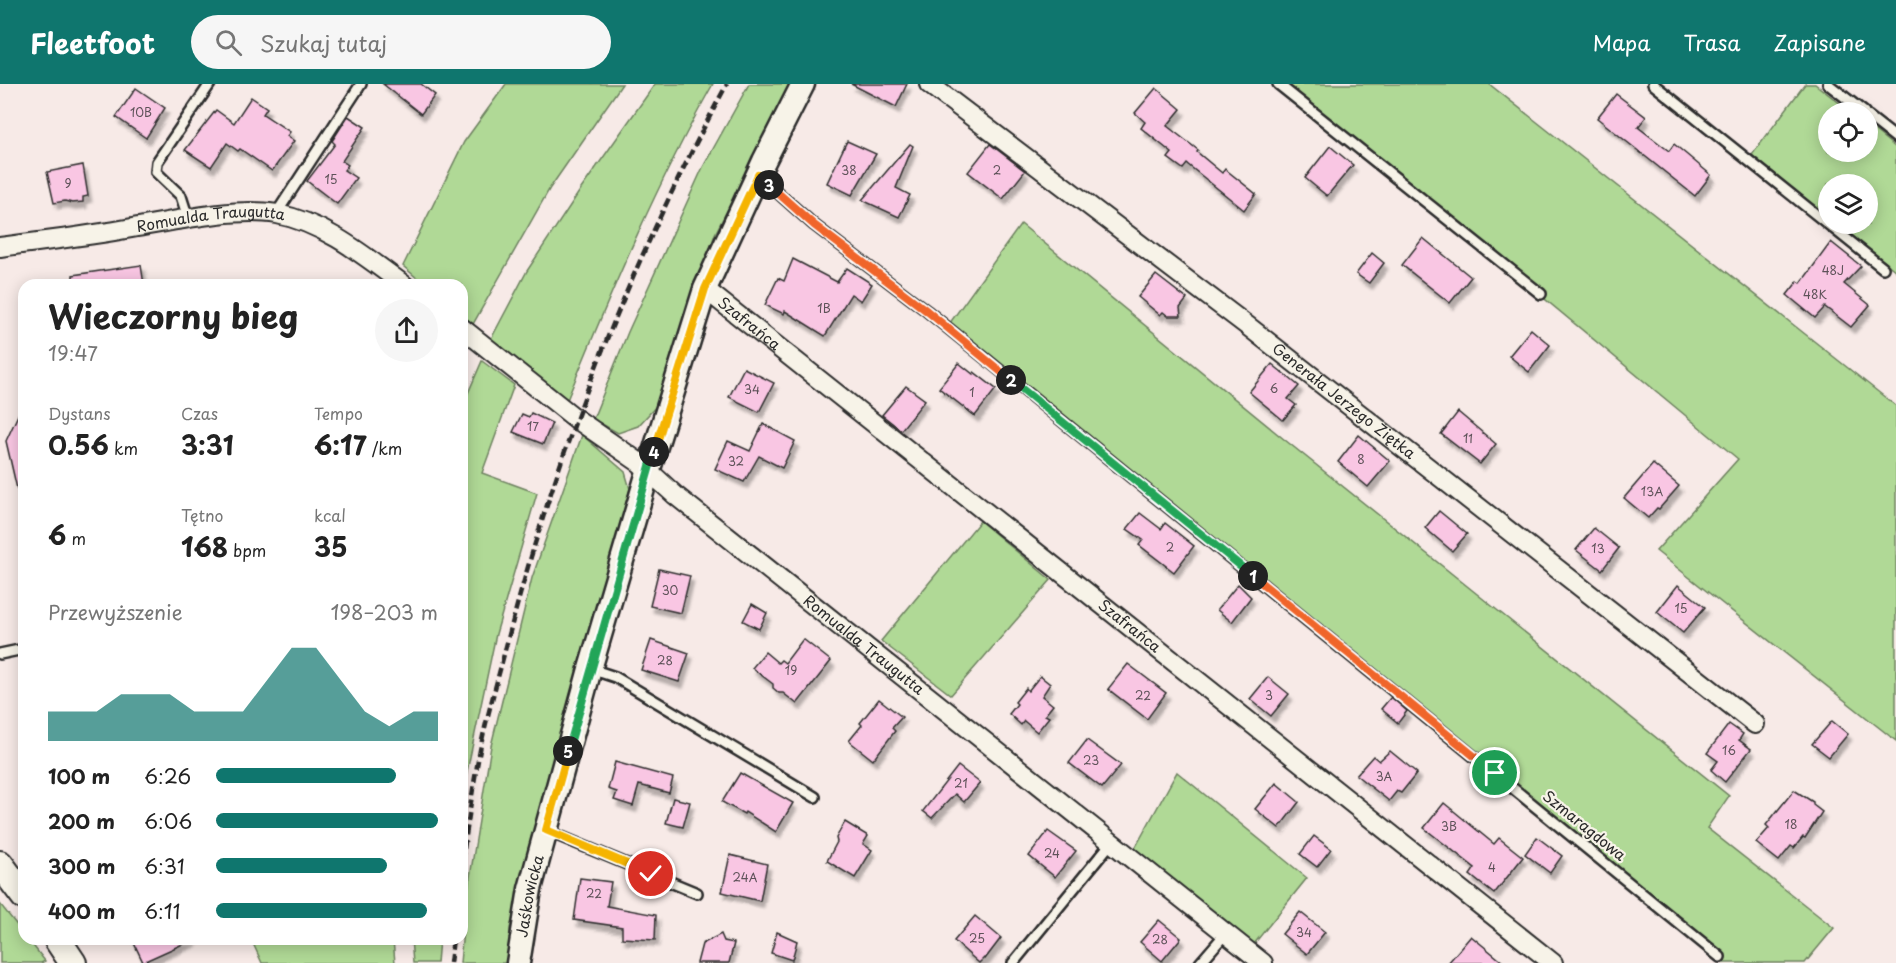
<!DOCTYPE html>
<html lang="pl">
<meta charset="utf-8">
<style>
body{margin:0;font-family:"Playpen Sans",sans-serif;background:#f6f6f6;color:#222;height:100vh;display:flex;flex-direction:column;font-size:22px;white-space:nowrap}
*{box-sizing:border-box;margin:0}
p{font-size:20px;color:#767676}
.icon{flex:none;width:33px;height:33px;fill:none;stroke:currentColor;stroke-width:2;stroke-linecap:round;stroke-linejoin:round}
.map{position:relative;flex:1;overflow:hidden}
.side{position:absolute;left:18px;top:195px;width:450px;height:666px;display:flex;flex-direction:column;background:#fff;border-radius:18px;box-shadow:0 3px 15px #0003}
.side>*{flex:none}
.controls{position:absolute;left:1818px;top:18px;display:grid;gap:12px}
.controls a{display:grid;place-items:center;width:60px;height:60px;border-radius:50%;background:#fff;box-shadow:0 3px 15px #0003;font-size:30px}
.pin{position:absolute;display:grid;place-items:center;width:51px;height:51px;color:#fff;margin:-26px;border:3px solid #fff;border-radius:50%;box-shadow:0 2px 6px #0007}
.km{position:absolute;width:30px;height:30px;margin:-15px;border-radius:50%;background:#222;color:#fff;font-size:16px;line-height:30px;text-align:center}
.round{display:grid;place-items:center;flex:none;width:63px;height:63px;border-radius:32px;background:#f6f6f6}
.summary{display:flex;align-items:center;justify-content:space-between;height:102px;padding:0 30px}
h1{font-size:33px;font-weight:700;line-height:45px}
.metrics{display:grid;grid-template-columns:repeat(3,1fr);gap:9px;height:102px;padding:6px 30px}
.metrics div{display:grid;align-content:center}
.metrics b{font-size:26px;font-weight:700}
.metrics small{font-size:16px;font-weight:400}
.metrics p{font-size:16px}
.chart{height:168px;padding:12px 30px}
.chart p{display:flex;justify-content:space-between}
.chart svg{width:100%;height:108px;margin-top:6px;fill:#0f766e;opacity:.7}
ul{padding:0 30px;list-style:none;font-size:20px}
li{display:grid;grid-template-columns:96px 72px 1fr;align-items:center;height:45px}
li i{height:15px;border-radius:8px;background:#0f766e}
header{display:flex;align-items:center;gap:36px;box-sizing:border-box;height:84px;padding:0 30px;background:#0f766e;color:#fff}
header strong{font-size:28px}
nav{display:flex;gap:33px;margin-inline-start:auto;font-size:21px}
.search{width:420px;height:54px;background:#f6f6f6;display:flex;align-items:center;gap:15px;box-sizing:border-box;padding:0 21px;border-radius:33px;color:#767676;font-size:22px}
.map>svg:first-child{display:block}
</style>
<header>
<strong>Fleetfoot</strong>
<div class="search"><svg class="icon" aria-label="search" viewBox="0 0 24 24"><circle cx="10" cy="10" r="6"/><path d="M15 15l6 6"/></svg>Szukaj tutaj</div>
<nav><a>Mapa</a><a>Trasa</a><a>Zapisane</a></nav>
</header>
<div class="map">
<svg width="1896" height="879" viewBox="0 0 1896 879">
<defs>
<filter id="shadow"><feDropShadow dx="3.5" dy="6" stdDeviation="1.5" flood-color="#0004"/></filter>
</defs>
<rect width="100%" height="100%" fill="#f7eae7"/>
<filter id="ink" filterUnits="userSpaceOnUse"><feTurbulence type="fractalNoise" baseFrequency=".0167" numOctaves="2"/><feDisplacementMap in="SourceGraphic" scale="12" xChannelSelector="R" yChannelSelector="G"/><feConvolveMatrix kernelMatrix="1 2 1 2 8 2 1 2 1" color-interpolation-filters="sRGB"/></filter>
<g filter="url(#ink)">
<g fill="#b0d996" stroke="#6e8260" stroke-width="1.5">
<polygon points="506,0 622,0 550,104 473,240 462,231 462,201 425,201 403,182 464,58"/>
<path d="M655 0H713C656 101 611 208 567 316L491 255 527 187 581 105Z"/>
<polygon points="749,0 792,0 715,150 659,319 638,342 618,349 593,335 628,248 703,83"/>
<polygon points="1285,0 1489,0 1896,322 1896,657 1656,467 1738,375"/>
<polygon points="1805,0 1815,0 1851,28 1828,28 1828,68 1868,68 1868,41 1896,64 1896,187 1837,140 1868,140 1868,100 1828,100 1828,133 1752,71"/>
<polygon points="1021,140 1285,356 1729,712 1707,744 1834,844 1805,879 1721,879 944,247"/>
<polygon points="482,277 514,301 482,389 537,409 496,550 462,711 462,323"/>
<polygon points="582,351 625,388 630,405 510,844 508,879 460,879 465,824 491,662 532,494"/>
<polygon points="980,437 1051,496 951,611 881,557"/>
<polygon points="1177,688 1307,794 1254,860 1134,766"/>
<polygon points="0,820 24,850 24,855 28,855 45,877 41,879 0,879"/>
<polygon points="251,855 393,855 395,879 262,879"/>
<polygon points="411,855 439,855 437,879 413,879"/>
</g>
<g fill="#f9c6e3" stroke="#2b2b2b" stroke-width="1.5" filter="url(#shadow)">
<polygon points="383,0 421,0 435,11 421,30"/>
<polygon points="851,0 907,0 896,23"/>
<polygon points="136,4 165,24 146,54 116,33"/>
<polygon points="1156,4 1181,25 1167,42 1198,66 1197,68 1222,89 1225,85 1256,110 1244,126 1187,80 1183,85 1168,74 1172,69 1141,44 1145,38 1135,29"/>
<polygon points="1616,10 1646,33 1638,43 1669,67 1674,60 1711,91 1695,112 1597,34"/>
<polygon points="251,13 267,24 263,30 290,48 287,52 294,57 272,87 240,65 238,67 227,59 211,83 185,66 216,26 234,39"/>
<polygon points="348,32 365,43 342,77 348,81 344,86 356,94 337,120 307,97 335,60 332,57"/>
<polygon points="847,57 876,70 852,111 827,99"/>
<polygon points="910,60 913,62 896,104 910,111 899,133 862,116"/>
<polygon points="990,60 1025,87 1003,115 968,88"/>
<polygon points="1330,62 1353,81 1327,112 1305,94"/>
<polygon points="83,81 88,112 83,113 83,118 72,119 65,117 54,119 47,88"/>
<polygon points="1423,154 1471,193 1450,219 1402,181"/>
<polygon points="1831,158 1861,182 1844,200 1870,221 1851,243 1825,223 1815,234 1787,211 1798,197 1801,199"/>
<polygon points="1372,169 1384,179 1369,199 1356,190"/>
<polygon points="793,175 837,198 847,184 872,200 861,217 851,210 825,252 785,227 784,230 765,221 778,194 784,197"/>
<polygon points="141,181 144,201 73,201 73,191"/>
<polygon points="1156,191 1187,215 1180,224 1181,232 1168,232 1163,228 1160,231 1138,213"/>
<polygon points="1531,245 1550,261 1529,288 1509,272"/>
<polygon points="959,279 973,290 974,288 996,305 975,332 939,304"/>
<polygon points="1272,280 1299,302 1288,315 1296,321 1283,336 1249,308"/>
<polygon points="744,284 774,299 759,328 729,313"/>
<polygon points="906,302 925,316 901,346 882,331"/>
<polygon points="24,318 24,404 17,405 6,357"/>
<polygon points="1458,328 1496,360 1480,380 1441,350"/>
<polygon points="531,329 552,339 543,360 513,348 522,330 529,333"/>
<polygon points="763,340 795,357 782,384 759,372 744,398 715,385 728,357 750,367"/>
<polygon points="1359,351 1390,377 1368,403 1338,378"/>
<polygon points="1653,380 1679,402 1659,425 1657,424 1648,434 1624,414"/>
<polygon points="1439,427 1467,450 1452,467 1425,444"/>
<polygon points="1140,429 1161,445 1165,439 1194,462 1174,488 1139,461 1143,456 1127,445"/>
<polygon points="1594,444 1619,464 1602,486 1576,466"/>
<polygon points="659,485 690,492 681,529 650,522"/>
<polygon points="1238,500 1251,513 1232,538 1217,526"/>
<polygon points="1678,501 1705,523 1683,549 1657,528"/>
<polygon points="752,520 767,529 759,545 743,537"/>
<polygon points="803,555 831,577 797,620 783,609 779,609 773,604 773,600 752,584 765,568 778,579 781,576 785,579"/>
<polygon points="651,556 689,569 679,598 641,586"/>
<polygon points="1128,580 1166,609 1147,635 1108,605"/>
<polygon points="1040,592 1050,600 1042,612 1053,621 1045,631 1049,633 1037,648 1024,637 1021,641 1009,630 1017,620 1015,618 1026,604 1028,607"/>
<polygon points="1268,593 1289,610 1271,632 1250,615"/>
<polygon points="1391,613 1407,627 1398,639 1381,625"/>
<polygon points="879,615 902,633 892,644 895,647 873,676 849,657 862,641 860,639"/>
<polygon points="1832,637 1848,650 1829,673 1812,660"/>
<polygon points="1729,640 1743,650 1739,656 1751,665 1725,698 1711,686 1718,677 1707,669"/>
<polygon points="1087,656 1121,681 1102,704 1069,679"/>
<polygon points="1390,667 1417,689 1401,709 1397,707 1389,717 1356,691 1373,672 1379,677"/>
<polygon points="615,678 673,694 669,709 639,701 633,722 614,716 617,708 608,705"/>
<polygon points="958,682 980,699 964,718 955,710 932,734 923,727"/>
<polygon points="740,689 793,719 776,748 745,728 744,730 722,718"/>
<polygon points="1276,699 1299,718 1279,744 1255,725"/>
<polygon points="1794,706 1813,718 1813,721 1822,728 1805,754 1803,753 1794,764 1791,762 1779,777 1756,759 1769,744 1766,741"/>
<polygon points="673,714 690,718 683,743 666,739"/>
<polygon points="1444,719 1494,760 1499,754 1523,773 1494,810 1470,791 1475,784 1424,744"/>
<polygon points="845,738 868,752 863,760 872,766 855,794 827,777 837,758 836,754"/>
<polygon points="1048,747 1076,767 1055,793 1029,772"/>
<polygon points="1314,752 1331,765 1317,783 1300,770"/>
<polygon points="1537,753 1562,772 1550,789 1525,770"/>
<polygon points="730,771 767,780 760,817 722,808"/>
<polygon points="580,794 611,798 607,822 656,831 655,856 622,854 622,843 574,836"/>
<polygon points="1300,828 1325,848 1307,870 1282,850"/>
<polygon points="975,832 1001,854 985,875 984,874 979,879 954,857"/>
<polygon points="1159,836 1181,854 1162,877 1140,858"/>
<polygon points="777,848 797,857 792,876 771,869"/>
<polygon points="721,850 724,857 734,859 729,879 697,879 702,860"/>
<polygon points="1471,852 1504,879 1448,879"/>
<polygon points="132,855 194,855 143,878"/>
</g>
<g fill="none" stroke-linecap="round" stroke-linejoin="round">
<defs>
<g id="service">
<polyline points="1278,0 1541,210"/>
<polyline points="1653,0 1883,184"/>
<polyline points="1828,0 1864,28"/>
<polyline points="1868,32 1896,54"/>
<polyline points="758,91 814,141 927,227 1720,873"/>
<polyline points="276,130 361,0"/>
<polyline points="188,134 181,112 156,88 157,78 210,0"/>
<polyline points="0,570 24,565"/>
<polyline points="591,585 615,593 815,713"/>
<polyline points="547,747 697,809"/>
<polyline points="1013,879 1111,759"/>
<polyline points="1200,879 1226,849"/>
</g>
<g id="minor">
<path id="s1" d="M929 0 1249 243 1755 640"/>
<path id="s2" d="M0 163C44 157 88 152 132 144 174 137 235 123 277 130 325 139 366 173 404 201"/>
<path id="s3" d="M705 205 1553 879"/>
<path id="s4" d="M462 244 575 334 640 379 675 411 1263 879"/>
</g>
<g id="tertiary">
<path id="s5" d="M518 879 530 805 590 585 648 388 705 205 764 77 803 0"/>
</g>
<g id="secondary">
<polyline points="0,780 24,812"/>
<polyline points="57,855 73,879"/>
</g>
</defs>
<use href="#service" stroke="#2b2b2b" stroke-width="14"/>
<use href="#minor" stroke="#2b2b2b" stroke-width="22"/>
<use href="#tertiary" stroke="#2b2b2b" stroke-width="27"/>
<use href="#secondary" stroke="#2b2b2b" stroke-width="30"/>
<use href="#service" stroke="#f7f3e8" stroke-width="9"/>
<use href="#minor" stroke="#f7f3e8" stroke-width="18"/>
<use href="#tertiary" stroke="#f7f3e8" stroke-width="22"/>
<use href="#secondary" stroke="#f7f3e8" stroke-width="26"/>
<g stroke="#2b2b2b" stroke-width="4.5" stroke-dasharray="9 4.5" stroke-linecap="butt">
<path d="M462 778C468 739 473 700 481 661 487 633 495 605 502 578 554 373 627 185 727 0"/>
<polyline points="450,879 453,855"/>
</g>
</g>
</g>
<g fill="none" stroke-linecap="round" stroke-linejoin="round" filter="url(#ink)">
<defs>
<polyline id="split-1" points="1253,492 1495,689"/>
<polyline id="split-2" points="1011,296 1253,492"/>
<polyline id="split-3" points="769,101 814,141 927,227 1011,296"/>
<polyline id="split-4" points="654,368 705,205 758,91 769,101"/>
<polyline id="split-5" points="568,667 654,368"/>
<polyline id="split-6" points="568,667 546,746 651,790"/>
</defs>
<use href="#split-1" stroke="#fff" stroke-width="12"/>
<use href="#split-2" stroke="#fff" stroke-width="12"/>
<use href="#split-3" stroke="#fff" stroke-width="12"/>
<use href="#split-4" stroke="#fff" stroke-width="12"/>
<use href="#split-5" stroke="#fff" stroke-width="12"/>
<use href="#split-6" stroke="#fff" stroke-width="12"/>
<use href="#split-1" stroke="#f0652b" stroke-width="8"/>
<use href="#split-2" stroke="#22a559" stroke-width="8"/>
<use href="#split-3" stroke="#f0652b" stroke-width="8"/>
<use href="#split-4" stroke="#f5b400" stroke-width="8"/>
<use href="#split-5" stroke="#22a559" stroke-width="8"/>
<use href="#split-6" stroke="#f5b400" stroke-width="8"/>
</g>
<g text-anchor="middle" stroke-width="4.5" stroke-linejoin="round" paint-order="stroke">
<g font-size="12" fill="#5e5259">
<text x="141" y="33">10B</text>
<text x="849" y="91">38</text>
<text x="997" y="91">2</text>
<text x="331" y="100">15</text>
<text x="68" y="104">9</text>
<text x="1833" y="191">48J</text>
<text x="1815" y="215">48K</text>
<text x="824" y="229">1B</text>
<text x="1274" y="309">6</text>
<text x="752" y="310">34</text>
<text x="972" y="313">1</text>
<text x="533" y="347">17</text>
<text x="1468" y="359">11</text>
<text x="1361" y="380">8</text>
<text x="736" y="382">32</text>
<text x="1652" y="412">13A</text>
<text x="1170" y="468">2</text>
<text x="1598" y="469">13</text>
<text x="670" y="511">30</text>
<text x="1681" y="529">15</text>
<text x="665" y="581">28</text>
<text x="791" y="591">19</text>
<text x="1143" y="616">22</text>
<text x="1269" y="616">3</text>
<text x="1729" y="671">16</text>
<text x="1091" y="681">23</text>
<text x="1384" y="697">3A</text>
<text x="961" y="704">21</text>
<text x="1791" y="745">18</text>
<text x="1449" y="747">3B</text>
<text x="1052" y="774">24</text>
<text x="1492" y="788">4</text>
<text x="745" y="798">24A</text>
<text x="594" y="814">22</text>
<text x="1304" y="853">34</text>
<text x="977" y="859">25</text>
<text x="1160" y="860">28</text>
</g>
<g font-size="15" fill="#2b2b2b" stroke="#f7f3e8">
<text dy="5" stroke="none"><textPath href="#s2" startOffset="213">Romualda Traugutta</textPath></text>
<text dy="5" stroke="none"><textPath href="#s3" startOffset="56">Szafrańca</textPath></text>
<text dy="5" stroke="none"><textPath href="#s1" startOffset="522">Generała Jerzego Ziętka</textPath></text>
<text dy="5" stroke="none"><textPath href="#s3" startOffset="542">Szafrańca</textPath></text>
<text dy="5" stroke="none"><textPath href="#s4" startOffset="512">Romualda Traugutta</textPath></text>
<text transform="translate(1584 742) rotate(39)" y="5">Szmaragdowa</text>
<text dy="5" stroke="none"><textPath href="#s5" startOffset="68">Jaśkowicka</textPath></text>
</g>
</g>
</svg>
<div class="controls">
<a><svg class="icon" aria-label="locate" viewBox="0 0 24 24"><circle cx="12" cy="12" r="6"/><path d="M12 2v4M12 18v4M2 12h4M18 12h4"/></svg></a>
<a><svg class="icon" aria-label="layers" viewBox="0 0 24 24"><path d="M12 4l9 5-9 5-9-5zM3 14l9 5 9-5"/></svg></a>
</div>
<div class="pin" style="left:1495px;top:689px;background:#1e9e55"><svg class="icon" aria-label="arrive" viewBox="0 0 24 24"><path d="M6 21V4h12l-3 4 3 4H6"/></svg></div>
<div class="pin" style="left:651px;top:790px;background:#d93025"><svg class="icon" aria-label="check" viewBox="0 0 24 24"><path d="M5 12l5 5 9-10"/></svg></div>
<b class="km" style="left:1253px;top:492px">1</b>
<b class="km" style="left:1011px;top:296px">2</b>
<b class="km" style="left:769px;top:101px">3</b>
<b class="km" style="left:654px;top:368px">4</b>
<b class="km" style="left:568px;top:667px">5</b>
<section class="side">
<div class="summary"><div><h1>Wieczorny bieg</h1><p>19:47</p></div><a class="round"><svg class="icon" aria-label="share" viewBox="0 0 24 24"><path d="M12 15V3M7 8l5-5 5 5M5 13v7h14v-7"/></svg></a></div>
<div class="metrics">
<div><p>Dystans</p><b>0.56<small> km</small></b></div>
<div><p>Czas</p><b>3:31</b></div>
<div><p>Tempo</p><b>6:17<small> /km</small></b></div>
</div>
<div class="metrics">
<div><b>6<small> m</small></b></div>
<div><p>Tętno</p><b>168<small> bpm</small></b></div>
<div><p>kcal</p><b>35</b></div>
</div>
<div class="chart"><p><span>Przewyższenie</span>198–203 m</p>
<svg viewBox="0 0 160 44" preserveAspectRatio="none"><path d="M0 44V32L10 32L20 32L30 25L40 25L50 25L60 32L70 32L80 32L90 19L100 6L110 6L120 19L130 32L140 38L150 32L160 32V44z"/></svg>
</div>
<ul>
<li><b>100 m</b>6:26<i style="width:81%"></i></li>
<li><b>200 m</b>6:06<i style="width:100%"></i></li>
<li><b>300 m</b>6:31<i style="width:77%"></i></li>
<li><b>400 m</b>6:11<i style="width:95%"></i></li>
</ul>
</section>
</div>
